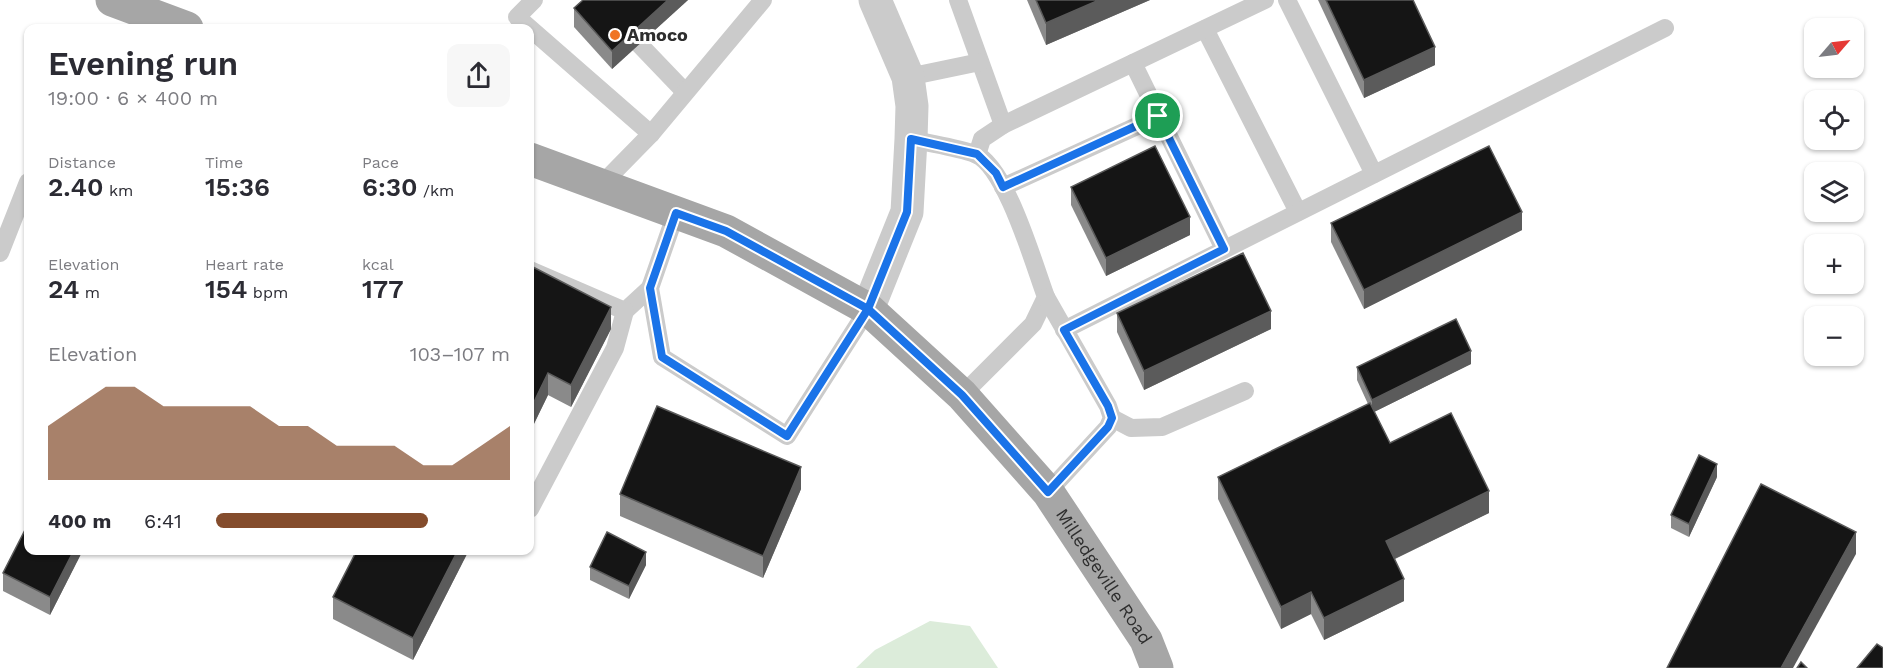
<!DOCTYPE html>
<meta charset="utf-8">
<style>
body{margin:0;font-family:"Work Sans",sans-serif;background:#f7f7f7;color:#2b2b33;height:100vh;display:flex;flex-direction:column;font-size:22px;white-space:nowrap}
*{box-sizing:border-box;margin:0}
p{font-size:20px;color:#7c7c81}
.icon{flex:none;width:33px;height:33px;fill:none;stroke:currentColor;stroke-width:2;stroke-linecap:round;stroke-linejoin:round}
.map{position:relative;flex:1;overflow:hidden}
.drawer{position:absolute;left:24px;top:24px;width:510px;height:531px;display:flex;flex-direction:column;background:#fff;border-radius:12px;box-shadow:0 2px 4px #0004}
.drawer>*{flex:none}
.needle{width:39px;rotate:62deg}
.buttons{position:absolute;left:1804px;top:18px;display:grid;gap:12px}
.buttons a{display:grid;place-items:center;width:60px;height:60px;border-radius:12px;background:#fff;box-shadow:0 2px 4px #0004;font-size:30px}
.pin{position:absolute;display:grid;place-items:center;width:51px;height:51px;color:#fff;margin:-26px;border:3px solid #fff;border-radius:50%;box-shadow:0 2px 6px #0007}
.round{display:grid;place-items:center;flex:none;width:63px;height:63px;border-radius:12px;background:#f7f7f7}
.headline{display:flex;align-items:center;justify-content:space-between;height:102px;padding:0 24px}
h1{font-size:33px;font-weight:600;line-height:45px}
.stats{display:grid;grid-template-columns:repeat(3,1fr);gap:9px;height:102px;padding:6px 24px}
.stats div{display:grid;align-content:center}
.stats b{font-size:26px;font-weight:600}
.stats small{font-size:16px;font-weight:400}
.stats p{font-size:16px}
.chart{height:168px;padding:12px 24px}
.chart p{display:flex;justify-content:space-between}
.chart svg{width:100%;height:108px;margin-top:6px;fill:#844c2c;opacity:.7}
ul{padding:0 24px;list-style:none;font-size:20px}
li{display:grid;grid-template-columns:96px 72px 1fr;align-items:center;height:45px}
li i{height:15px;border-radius:8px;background:#844c2c}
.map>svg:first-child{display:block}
</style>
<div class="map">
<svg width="1883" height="668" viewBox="0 0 1883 668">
<rect width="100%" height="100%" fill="#fff"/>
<polygon fill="#dcecda" points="930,621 970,626 998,668 856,668 875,650"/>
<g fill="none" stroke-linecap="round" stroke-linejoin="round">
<g stroke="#cbcbcb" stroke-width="18">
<polyline points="534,0 517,17 651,134"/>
<polyline points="958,0 1003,125"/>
<polyline points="1287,0 1374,174"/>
<polyline points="1205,29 1298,212"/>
<polyline points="639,44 685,92"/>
<polyline points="1133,63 1224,249"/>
<polyline points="908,77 980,62"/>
<path d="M911 139C931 144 956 147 975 154 1006 166 1034 265 1046 297L1033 324 962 395"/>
<polyline points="977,155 982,139 1003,125 1265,0"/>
<polyline points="601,185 651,134 763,0"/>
<polyline points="1003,187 1159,116"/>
<polyline points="676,213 650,288 662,357 787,436 868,309"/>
<polyline points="0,253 28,182"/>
<polyline points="530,270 625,311 650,288"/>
<polyline points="1046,297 1108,406 1112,418 1108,427 1048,492"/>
<polyline points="1064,330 1665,28"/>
<polyline points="1112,418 1131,428 1162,427 1245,391"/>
<polyline points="530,509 615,348 625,311"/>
</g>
<polyline stroke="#cbcbcb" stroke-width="33" points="868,309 907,212 911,139 912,106 908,77 875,0"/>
<g stroke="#a6a6a6" stroke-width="33">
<polyline points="112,0 187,28"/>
<path id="s1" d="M530 159 726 231 868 309 962 395 1048 492 1146 640 1157 668"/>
</g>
</g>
<g fill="#8a8a8a">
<polygon points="583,0 688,0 612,69 574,27 574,8"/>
<polygon points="1027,0 1150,0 1046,45"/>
<polygon points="1318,0 1413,0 1435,65 1364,98"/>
<polygon points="1071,187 1190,235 1106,276 1071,205"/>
<polygon points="1331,223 1522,230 1364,309 1331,242"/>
<polygon points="530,268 611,329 571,407 548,395 530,432"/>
<polygon points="1117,313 1271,329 1144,390 1117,332"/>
<polygon points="1471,364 1374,412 1390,443 1489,513 1395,559 1404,601 1324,640 1311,614 1281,629 1218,499 1218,477 1368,404 1357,380 1357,367"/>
<polygon points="1717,477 1689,537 1671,528 1671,515"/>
<polygon points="801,489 763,578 620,516 620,494"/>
<polygon points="83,550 50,615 3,591 3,573"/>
<polygon points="469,550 413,660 333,619 333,597"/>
<polygon points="646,565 629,599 590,580 590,567"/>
</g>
<g fill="#5b5b5b">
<polygon points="668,0 688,0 612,69 612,51"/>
<polygon points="1099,0 1150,0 1046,45 1046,23"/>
<polygon points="1435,47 1435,65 1364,98 1364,80"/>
<polygon points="1522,212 1522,230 1364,309 1364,290"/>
<polygon points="1190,217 1190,235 1106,276 1106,258"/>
<polygon points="611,307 611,329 571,407 571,385"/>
<polygon points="1271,311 1271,329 1144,390 1144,371"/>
<polygon points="1471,351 1471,364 1372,413 1372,400"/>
<polygon points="548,373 548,395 530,432 530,410"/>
<polygon points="1717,464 1717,477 1689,537 1689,524"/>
<polygon points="801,467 801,489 763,578 763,556"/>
<polygon points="1489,491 1489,513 1386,563 1386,541"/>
<polygon points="1856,532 1856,554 1793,668 1781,668"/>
<polygon points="74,550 83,550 50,615 50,597"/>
<polygon points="458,550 469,550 413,660 413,638"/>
<polygon points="646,552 646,565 629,599 629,586"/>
<polygon points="1404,579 1404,601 1324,640 1324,618"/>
<polygon points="1311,592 1311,614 1281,629 1281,607"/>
</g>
<g fill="#151515" stroke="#5b5b5b" stroke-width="1.5">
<polygon points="583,0 668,0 612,51 574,8"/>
<polygon points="1036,0 1099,0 1046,23"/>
<polygon points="1326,0 1413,0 1435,47 1364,80"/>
<polygon points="1155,146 1190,217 1106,258 1071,187"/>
<polygon points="1489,146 1522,212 1364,290 1331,223"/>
<polygon points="1243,253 1271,311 1144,371 1117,313"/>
<polygon points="531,266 611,307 571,385 548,373 530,410 530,268"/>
<polygon points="1456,319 1471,351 1372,400 1357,367"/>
<polygon points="1370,403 1390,443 1451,413 1489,491 1386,541 1404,579 1324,618 1311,592 1281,607 1218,477"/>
<polygon points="657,406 801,467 763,556 620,494"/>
<polygon points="1699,455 1717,464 1689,524 1671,515"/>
<polygon points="1761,484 1856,532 1781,668 1667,668"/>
<polygon points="28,524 28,550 74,550 50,597 3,573"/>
<polygon points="607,532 646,552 629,586 590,567"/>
<polygon points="357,550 458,550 413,638 333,597"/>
<polygon points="1877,644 1883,648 1883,668 1857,668"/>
<polygon points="1801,662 1807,668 1797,668"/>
</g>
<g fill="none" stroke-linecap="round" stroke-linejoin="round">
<defs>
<polyline id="route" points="1158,116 1003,187 996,173 977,154 911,139 907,212 868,309 726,231 676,213 650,288 662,357 787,436 868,309 962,395 1048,492 1108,427 1112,418 1108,406 1064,330 1224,249 1158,116"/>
</defs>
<use href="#route" stroke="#fff" stroke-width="12"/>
<use href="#route" stroke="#1a73e8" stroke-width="8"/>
</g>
<circle fill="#f07424" stroke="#fff" stroke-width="2" cx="615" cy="35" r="6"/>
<g text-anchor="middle" stroke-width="6" stroke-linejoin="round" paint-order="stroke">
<g font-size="18" font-weight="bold" fill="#2e2e2e" stroke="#fff" text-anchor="start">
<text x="627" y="41">Amoco</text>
</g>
<g font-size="18" fill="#2e2e2e" stroke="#fff">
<text dy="6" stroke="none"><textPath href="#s1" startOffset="729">Milledgeville Road</textPath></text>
</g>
</g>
</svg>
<div class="buttons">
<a><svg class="needle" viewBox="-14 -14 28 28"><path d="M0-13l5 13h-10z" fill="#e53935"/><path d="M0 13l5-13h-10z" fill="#7c7c81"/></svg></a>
<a><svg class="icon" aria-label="locate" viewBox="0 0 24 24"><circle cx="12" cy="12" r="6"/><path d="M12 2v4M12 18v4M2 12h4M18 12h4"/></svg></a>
<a><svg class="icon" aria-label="layers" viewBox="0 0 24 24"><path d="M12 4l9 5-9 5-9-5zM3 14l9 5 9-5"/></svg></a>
<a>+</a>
<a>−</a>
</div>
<div class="pin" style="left:1158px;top:116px;background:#1e9e55"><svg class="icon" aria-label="arrive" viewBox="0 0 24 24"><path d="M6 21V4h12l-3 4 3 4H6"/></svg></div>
<section class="drawer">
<div class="headline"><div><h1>Evening run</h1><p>19:00 · 6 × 400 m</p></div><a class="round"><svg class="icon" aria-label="share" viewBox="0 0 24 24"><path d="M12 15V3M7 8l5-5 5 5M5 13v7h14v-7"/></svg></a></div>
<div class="stats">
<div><p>Distance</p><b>2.40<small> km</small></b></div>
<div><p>Time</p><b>15:36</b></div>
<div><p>Pace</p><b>6:30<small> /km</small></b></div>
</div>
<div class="stats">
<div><p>Elevation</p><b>24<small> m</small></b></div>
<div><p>Heart rate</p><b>154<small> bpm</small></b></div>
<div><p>kcal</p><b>177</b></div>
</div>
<div class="chart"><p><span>Elevation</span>103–107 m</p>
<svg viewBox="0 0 160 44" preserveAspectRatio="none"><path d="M0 44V22L10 14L20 6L30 6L40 14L50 14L60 14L70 14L80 22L90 22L100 30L110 30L120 30L130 38L140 38L150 30L160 22V44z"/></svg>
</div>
<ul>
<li><b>400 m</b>6:41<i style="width:72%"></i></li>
</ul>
</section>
</div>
